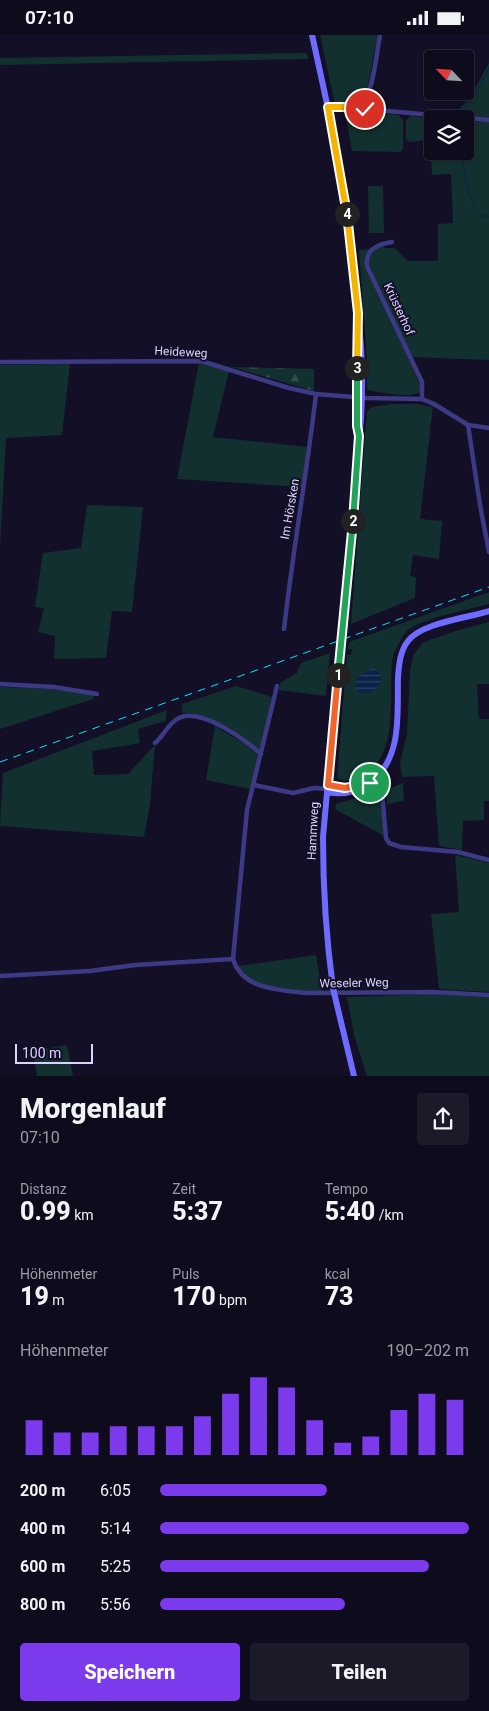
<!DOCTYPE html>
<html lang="de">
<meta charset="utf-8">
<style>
body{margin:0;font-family:Roboto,sans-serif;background:#1c1929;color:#f1f3f6;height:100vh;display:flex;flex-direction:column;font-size:19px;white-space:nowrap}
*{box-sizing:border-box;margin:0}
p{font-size:16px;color:#9b9ba3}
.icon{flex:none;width:28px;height:28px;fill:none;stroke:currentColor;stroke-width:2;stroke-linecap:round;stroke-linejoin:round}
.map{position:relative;height:1041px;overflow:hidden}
.drawer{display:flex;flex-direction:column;background:#0e0b1c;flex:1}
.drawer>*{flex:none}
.needle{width:32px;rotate:295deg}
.tools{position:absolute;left:424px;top:15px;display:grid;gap:10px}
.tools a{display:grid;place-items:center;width:50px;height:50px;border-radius:5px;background:#0e0b1c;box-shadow:0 1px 4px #0004,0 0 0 1px #2e2b3b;font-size:25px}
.scale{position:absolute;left:15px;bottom:12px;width:78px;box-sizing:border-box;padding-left:5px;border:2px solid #d9d4ff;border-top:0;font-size:14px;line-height:18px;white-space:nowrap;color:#d9d4ff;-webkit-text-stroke:4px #130f26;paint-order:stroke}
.pin{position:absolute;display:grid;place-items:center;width:42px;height:42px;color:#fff;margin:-21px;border:2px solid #fff;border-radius:50%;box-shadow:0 1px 5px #0007}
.km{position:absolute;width:25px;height:25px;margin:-12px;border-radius:50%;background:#222;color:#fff;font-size:14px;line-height:25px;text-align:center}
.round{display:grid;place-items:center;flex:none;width:52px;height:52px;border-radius:5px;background:#1c1929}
.summary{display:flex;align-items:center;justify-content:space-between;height:85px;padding:0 20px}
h1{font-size:28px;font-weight:800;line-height:38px}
.metrics{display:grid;grid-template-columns:repeat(3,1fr);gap:8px;height:85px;padding:5px 20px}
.metrics div{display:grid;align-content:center}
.metrics b{font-size:25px;font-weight:800}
.metrics small{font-size:14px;font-weight:400}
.metrics p{font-size:14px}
.chart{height:140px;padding:10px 20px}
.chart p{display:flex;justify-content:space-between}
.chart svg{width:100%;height:90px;margin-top:5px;stroke:#7c3aed;stroke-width:6}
.cta{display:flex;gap:10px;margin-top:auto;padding:10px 20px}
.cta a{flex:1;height:58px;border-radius:5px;background:#7c3aed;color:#fff;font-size:20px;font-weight:800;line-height:58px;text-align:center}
.cta a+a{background:#1c1929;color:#f1f3f6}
ul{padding:0 20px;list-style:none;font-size:16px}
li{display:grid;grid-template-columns:80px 60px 1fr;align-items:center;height:38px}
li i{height:12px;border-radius:6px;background:#7c3aed}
.status{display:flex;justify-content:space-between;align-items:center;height:35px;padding:0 25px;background:#0e0b1c;direction:ltr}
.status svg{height:14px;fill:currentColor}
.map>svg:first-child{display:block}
</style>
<div class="status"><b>07:10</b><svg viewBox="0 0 49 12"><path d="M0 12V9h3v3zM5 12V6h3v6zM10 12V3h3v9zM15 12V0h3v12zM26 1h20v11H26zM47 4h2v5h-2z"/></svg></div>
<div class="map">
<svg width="489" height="1041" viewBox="0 0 489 1041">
<defs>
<pattern id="forest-firs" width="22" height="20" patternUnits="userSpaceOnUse" patternTransform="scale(1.25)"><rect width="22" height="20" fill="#12302f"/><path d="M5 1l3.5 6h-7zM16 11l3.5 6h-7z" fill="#344d4e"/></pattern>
<pattern id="water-rules" width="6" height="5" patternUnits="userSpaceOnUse" patternTransform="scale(1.25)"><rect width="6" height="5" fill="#0c2248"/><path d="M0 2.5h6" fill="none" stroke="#2f4163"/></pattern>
</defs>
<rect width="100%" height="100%" fill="#130f26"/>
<g fill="#12302f">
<polygon points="320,0 378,0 366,60 362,67 351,69 335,69"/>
<polygon points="307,18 308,24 0,30 0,23"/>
<polygon points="489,28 489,84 457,81 459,74 469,64"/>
<polygon points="353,75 399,80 403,86 403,114 401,117 352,116 346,83 348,78"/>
<path d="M410 81 438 84H432V116H465V86L489 87V325L412 322 369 229C368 219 374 214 383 210L384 213H395L408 226H438V189L453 188 451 139 432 140 430 110 432 109 430 105 409 107 406 104V86Z"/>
<polygon points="368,151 383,151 384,198 369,198"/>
<path d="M370 214 365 222 366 232 420 349V357C410 364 379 357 367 355V324L359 215Z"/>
<polygon points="199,328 229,336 213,402 307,412 302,452 177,444"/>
<polygon points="70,329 62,400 6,403 0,513 0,330"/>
<polygon points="392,369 418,369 430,372 433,371 420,484 442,486 439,524 413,520 410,541 416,542 415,563 351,589 367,376 372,372"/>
<polygon points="87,470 143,472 132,577 112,576 106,623 54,624 55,601 38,597 44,573 35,572 43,518 81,513"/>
<path d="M489 557V569C468 575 421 583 407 596 401 603 397 612 393 620 387 657 402 720 362 742 355 746 345 748 337 743L347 619 351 620 352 614H348L349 607Z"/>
<polygon points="489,587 489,649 477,649 479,684 489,684 489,766 484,766 484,785 463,786 462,815 439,811 434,741 402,742 400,727 407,699 410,636 413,621 422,608 455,596"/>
<polygon points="330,618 326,661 279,655 280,648 297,638 301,628"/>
<path d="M236 651 272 662 260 715C236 698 213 679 183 678L182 669Z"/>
<polygon points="0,652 52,654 94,660 93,664 0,694"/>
<polygon points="167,675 166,686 138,694 140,708 92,716 94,740 128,739 155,710 150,769 144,802 0,791 3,738"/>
<polygon points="215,691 245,709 258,720 251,754 206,745"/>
<polygon points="403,748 404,766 387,769 386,755"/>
<polygon points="376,753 381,770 384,801 335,774 336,769 360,762"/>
<polygon points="455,820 489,828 489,957 439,954 431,879 459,877"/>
<path d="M316 920 322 957C299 955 269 957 249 943 245 941 241 935 238 931Z"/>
<polygon points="431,959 489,962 489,1041 367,1041 354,1000 347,962"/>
<polygon points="67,1010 73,1041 37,1041 33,1016"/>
</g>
<polygon fill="url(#forest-firs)" points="232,332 314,334 314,356"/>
<path fill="url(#water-rules)" d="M373 633C391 641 375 663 359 658L355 652 357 642Z"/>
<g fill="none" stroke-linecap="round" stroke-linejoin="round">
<g stroke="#0c2248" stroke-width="1">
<polyline points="459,80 462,73 470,67 489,33"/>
<polyline points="462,116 466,148 476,177 479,180 489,182"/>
</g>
<g stroke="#3d3a85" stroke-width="4.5">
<polyline points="328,72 360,72 365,74 489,85"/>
<path d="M360 72C374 56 376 21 380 0"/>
<path d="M392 207C378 209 365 214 367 231L422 347V364"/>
<polyline points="0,327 201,326 289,353 316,359 366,363 422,364 434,369 468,390 489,393"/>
<polyline points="468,390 480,470 489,517"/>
<path d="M284 594C293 515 307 437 316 359"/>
<polyline points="0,649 54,652 97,659"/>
<path d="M155 708C164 701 168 688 179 683 201 672 245 705 261 719"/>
<polyline points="374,745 382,757 386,803 389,808 401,812 458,817 489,825"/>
<polyline points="254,750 293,758 314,753 327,754"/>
<path d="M233 924C242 954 278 955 306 958L433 957 489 960"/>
<polyline points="0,941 90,936 135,930 233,924 247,775 277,651"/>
</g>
<g stroke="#6f6bff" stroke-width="6">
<path d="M312 0C328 72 344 144 352 218 354 239 358 261 357 282"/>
<polyline points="357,392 357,312"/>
<polyline points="327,750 345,753 361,751"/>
<path d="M327 757C343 760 356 758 370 748 403 723 397 679 398 642 399 630 400 616 408 606 421 588 467 583 489 576"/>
<path d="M333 953C326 902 323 853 323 802L361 384C363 348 363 313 357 278"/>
<polyline points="336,966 354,1041"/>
</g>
<polyline stroke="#00e5ff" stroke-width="1" stroke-dasharray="8 6" stroke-linecap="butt" points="0,727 489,552"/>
<polyline stroke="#6f6bff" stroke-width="6" points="333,953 336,966"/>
</g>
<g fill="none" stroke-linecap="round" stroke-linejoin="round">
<defs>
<polyline id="split-1" points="338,640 328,750 345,753 370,748"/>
<polyline id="split-2" points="338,640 353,486"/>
<polyline id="split-3" points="353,486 359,401 357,391 357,333"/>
<polyline id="split-4" points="347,179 358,278 357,333"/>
<polyline id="split-5" points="347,179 328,72 360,72 365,74"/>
</defs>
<use href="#split-1" stroke="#fff" stroke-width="10"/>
<use href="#split-2" stroke="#fff" stroke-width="10"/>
<use href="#split-3" stroke="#fff" stroke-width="10"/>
<use href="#split-4" stroke="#fff" stroke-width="10"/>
<use href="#split-5" stroke="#fff" stroke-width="10"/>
<use href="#split-1" stroke="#f0652b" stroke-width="6"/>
<use href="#split-2" stroke="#22a559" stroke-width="6"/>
<use href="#split-3" stroke="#22a559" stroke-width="6"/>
<use href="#split-4" stroke="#f5b400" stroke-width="6"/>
<use href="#split-5" stroke="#f5b400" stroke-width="6"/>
</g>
<g text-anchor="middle" stroke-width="4" stroke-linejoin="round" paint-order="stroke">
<g font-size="12" fill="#d9d4ff" stroke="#130f26">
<text transform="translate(399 274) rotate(65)" y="4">Krüsterhof</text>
<text transform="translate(181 317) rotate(3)" y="4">Heideweg</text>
<text transform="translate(290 474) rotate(-80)" y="4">Im Hörsken</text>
<text transform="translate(313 796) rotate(-87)" y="4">Hammweg</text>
<text transform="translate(354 948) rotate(-1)" y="4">Weseler Weg</text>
</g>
</g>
</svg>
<div class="tools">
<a><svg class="needle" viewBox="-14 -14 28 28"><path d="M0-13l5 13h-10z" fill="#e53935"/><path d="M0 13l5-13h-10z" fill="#9b9ba3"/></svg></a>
<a><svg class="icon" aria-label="layers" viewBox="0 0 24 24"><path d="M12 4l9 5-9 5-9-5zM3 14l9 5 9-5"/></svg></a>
</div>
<div class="scale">100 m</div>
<div class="pin" style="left:370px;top:748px;background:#1e9e55"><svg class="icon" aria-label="arrive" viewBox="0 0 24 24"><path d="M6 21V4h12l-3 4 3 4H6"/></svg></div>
<div class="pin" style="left:365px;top:74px;background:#d93025"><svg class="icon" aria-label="check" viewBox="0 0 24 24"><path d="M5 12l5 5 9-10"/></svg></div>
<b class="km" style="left:338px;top:640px">1</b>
<b class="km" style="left:353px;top:486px">2</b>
<b class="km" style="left:357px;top:333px">3</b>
<b class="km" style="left:347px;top:179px">4</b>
</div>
<section class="drawer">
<div class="summary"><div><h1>Morgenlauf</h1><p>07:10</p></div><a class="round"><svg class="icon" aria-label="share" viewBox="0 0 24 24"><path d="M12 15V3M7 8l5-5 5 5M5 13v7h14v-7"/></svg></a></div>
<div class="metrics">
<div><p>Distanz</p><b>0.99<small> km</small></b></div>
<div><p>Zeit</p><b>5:37</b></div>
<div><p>Tempo</p><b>5:40<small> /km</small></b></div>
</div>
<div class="metrics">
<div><p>Höhenmeter</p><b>19<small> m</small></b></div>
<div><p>Puls</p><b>170<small> bpm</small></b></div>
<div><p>kcal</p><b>73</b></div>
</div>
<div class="chart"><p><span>Höhenmeter</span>190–202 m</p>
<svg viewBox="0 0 160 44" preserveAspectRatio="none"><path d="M5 44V27M15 44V33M25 44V33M35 44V30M45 44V30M55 44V30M65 44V25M75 44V14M85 44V6M95 44V11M105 44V27M115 44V38M125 44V35M135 44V22M145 44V14M155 44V17"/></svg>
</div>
<ul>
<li><b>200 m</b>6:05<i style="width:54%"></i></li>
<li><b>400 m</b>5:14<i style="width:100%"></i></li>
<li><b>600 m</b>5:25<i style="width:87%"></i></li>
<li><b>800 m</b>5:56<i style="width:60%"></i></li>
</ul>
<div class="cta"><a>Speichern</a><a>Teilen</a></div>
</section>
